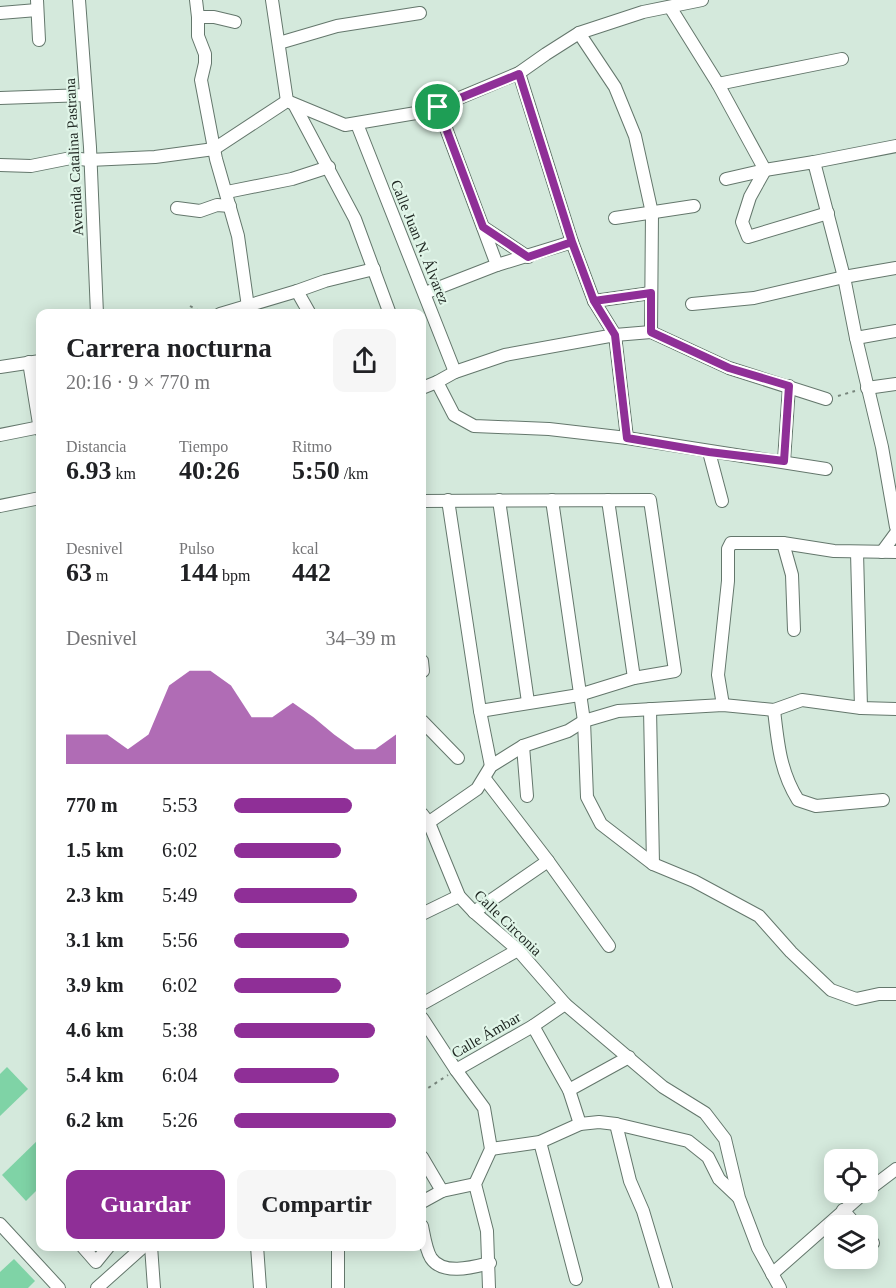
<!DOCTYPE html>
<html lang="es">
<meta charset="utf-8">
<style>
body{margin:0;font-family:Georgia,serif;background:#f6f6f6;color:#202124;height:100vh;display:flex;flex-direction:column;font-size:22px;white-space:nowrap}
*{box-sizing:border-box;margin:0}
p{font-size:20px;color:#757577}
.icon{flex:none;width:33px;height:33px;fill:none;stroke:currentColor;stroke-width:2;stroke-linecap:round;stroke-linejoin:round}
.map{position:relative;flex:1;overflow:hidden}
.panel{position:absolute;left:36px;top:309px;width:390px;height:942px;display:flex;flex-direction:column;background:#fff;border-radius:12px;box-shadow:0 3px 15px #0003}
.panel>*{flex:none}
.controls{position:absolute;left:824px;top:1149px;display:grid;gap:12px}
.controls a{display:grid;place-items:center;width:54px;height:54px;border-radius:12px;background:#fff;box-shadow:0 3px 15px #0003;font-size:30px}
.pin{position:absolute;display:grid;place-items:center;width:51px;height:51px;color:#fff;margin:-26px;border:3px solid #fff;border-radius:50%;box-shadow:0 2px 6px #0007}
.round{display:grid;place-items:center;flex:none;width:63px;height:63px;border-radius:12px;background:#f6f6f6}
.summary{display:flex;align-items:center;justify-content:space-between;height:102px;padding:0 30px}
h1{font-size:27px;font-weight:700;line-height:45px}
.stats{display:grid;grid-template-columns:repeat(3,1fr);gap:9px;height:102px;padding:6px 30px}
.stats div{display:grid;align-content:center}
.stats b{font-size:26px;font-weight:700}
.stats small{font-size:16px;font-weight:400}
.stats p{font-size:16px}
.chart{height:168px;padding:12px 30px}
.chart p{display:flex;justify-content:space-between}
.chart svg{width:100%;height:108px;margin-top:6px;fill:#8f2f97;opacity:.7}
.cta{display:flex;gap:12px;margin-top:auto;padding:12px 30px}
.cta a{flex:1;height:69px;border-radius:12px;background:#8f2f97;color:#fff;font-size:24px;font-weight:700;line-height:69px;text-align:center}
.cta a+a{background:#f6f6f6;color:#202124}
ul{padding:0 30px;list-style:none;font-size:20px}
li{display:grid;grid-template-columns:96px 72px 1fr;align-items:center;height:45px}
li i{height:15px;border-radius:8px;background:#8f2f97}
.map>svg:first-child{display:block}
</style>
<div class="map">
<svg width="896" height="1288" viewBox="0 0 896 1288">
<rect width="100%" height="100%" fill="#d4e9dc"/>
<g fill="#7fd3a6">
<polygon points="7,1067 28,1089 0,1116 0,1074"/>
<polygon points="40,1138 40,1187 26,1201 2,1175"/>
<polygon points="14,1259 35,1281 28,1288 0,1288 0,1272"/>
</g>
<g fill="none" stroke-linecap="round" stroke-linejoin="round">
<defs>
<g id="minor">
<polyline points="37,0 39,40"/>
<polyline points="79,0 90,147 97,314"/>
<polyline points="196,0 198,17 198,36 205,54 205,63 201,80 216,159 238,236 249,314"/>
<polyline points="272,0 287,101"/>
<polyline points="670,7 718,84 765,170 750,197 742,222 748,237 828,213"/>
<polyline points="0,13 37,10"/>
<polyline points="198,17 214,17 235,22"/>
<polyline points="579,33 615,87 635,136 652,213 651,332"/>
<polyline points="279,43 337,26 420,13"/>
<polyline points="519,73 572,242 594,301 615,335 627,438"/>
<polyline points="718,84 842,59"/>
<polyline points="0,98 86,95"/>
<polyline points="295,106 355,219 390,314"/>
<polyline points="438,107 497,265"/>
<polyline points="357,124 455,372"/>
<polyline points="814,162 896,146"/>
<polyline points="0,165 31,166 71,158 89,160 155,157 214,149 287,101 345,125 416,113 438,107 519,73 546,54 579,33 643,12 702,0"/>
<polyline points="726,179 765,170 814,162 844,277 856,338 896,331"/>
<polyline points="227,192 292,179 329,167"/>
<polyline points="177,208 200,211 217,205 230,206"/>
<polyline points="615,218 694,206"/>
<polyline points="483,227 528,257"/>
<polyline points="297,291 310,314"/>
<polyline points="425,293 497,265 572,242"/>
<polyline points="594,301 651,293"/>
<polyline points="692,304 754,298 844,277 896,268"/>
<polyline points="220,314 297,291 325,281 374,269"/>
<polyline points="856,338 882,447 896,527"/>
<polyline points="29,362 40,430"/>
<polyline points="0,367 40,361"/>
<polyline points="437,382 454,415 474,426 549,429 627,438 826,469"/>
<polyline points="422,388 437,382 455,372 505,355 615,335 651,332 729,368 826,399"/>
<polyline points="867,388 896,384"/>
<polyline points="0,435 40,427"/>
<polyline points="709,452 722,501"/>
<polyline points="784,461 789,386"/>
<polyline points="448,500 480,711 491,766"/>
<polyline points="499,500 528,702"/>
<polyline points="552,500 584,721 587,797 601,824 653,864 694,881 759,916 791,952 831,990 856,999 879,994 896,994"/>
<polyline points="608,500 634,678"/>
<polyline points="422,501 650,500 675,671 634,678 579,695 480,711"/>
<polyline points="0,506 40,498"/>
<polyline points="783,543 792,575 794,630"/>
<polyline points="857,552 861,708"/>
<polyline points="882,552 896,533"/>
<polyline points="422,661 423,671"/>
<polyline points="723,705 718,675 728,581 728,549 731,543 783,543 834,551 896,552"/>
<polyline points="650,709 653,864"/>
<path d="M774 710C778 744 780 771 798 800L816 806 883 800"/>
<polyline points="422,721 458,758"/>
<polyline points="523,746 527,796"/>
<polyline points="485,779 548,861 609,946"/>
<polyline points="422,814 429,823 459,896 474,912 518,950 565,1004 663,1087 705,1113 725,1139 739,1198 758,1248 780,1288"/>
<polyline points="422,827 477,789 491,766 523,746 568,731 584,721 618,711 723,705 774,710 802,700 861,708 896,709"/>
<polyline points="474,912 548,861"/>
<polyline points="422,914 459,896"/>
<polyline points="422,1004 518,950"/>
<polyline points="422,1018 456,1070 484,1108 491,1149 475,1184 487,1231 489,1288"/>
<polyline points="533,1026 569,1090 580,1124"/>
<polyline points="456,1070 533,1026 565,1004"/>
<polyline points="569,1090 629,1057"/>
<polyline points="616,1124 630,1181 643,1211 666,1288"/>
<polyline points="540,1142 576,1279"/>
<polyline points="491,1149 540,1142 580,1124 599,1122 616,1124 688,1141 708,1157 719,1179 738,1197"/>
<polyline points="422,1157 442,1191"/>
<polyline points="867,1191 896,1169"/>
<polyline points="422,1202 442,1191 475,1184"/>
<polyline points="843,1210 857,1226"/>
<polyline points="0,1224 59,1288"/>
<path d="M422 1226C424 1236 426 1250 431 1258 443 1276 474 1267 490 1263"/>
<polyline points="867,1237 873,1243"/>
<polyline points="82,1246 96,1262 109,1246"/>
<polyline points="151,1246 154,1288"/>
<polyline points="257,1246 260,1288"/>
<polyline points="772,1274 865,1192"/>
<polyline points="97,1288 144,1246"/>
<polyline points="338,1288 338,1246"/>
</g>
</defs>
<use href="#minor" stroke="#64776c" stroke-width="14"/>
<g stroke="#77857c" stroke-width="2" stroke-dasharray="3 4.5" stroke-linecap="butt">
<polyline points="190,306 204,314"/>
<polyline points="838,396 855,391"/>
<polyline points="422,1092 448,1075"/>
</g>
<use href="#minor" stroke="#fff" stroke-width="12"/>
</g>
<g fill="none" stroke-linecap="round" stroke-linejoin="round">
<defs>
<polyline id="route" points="438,107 483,227 528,257 572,242 594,301 615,335 627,438 709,452 784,461 789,386 729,368 651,332 651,293 594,301 572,242 519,74 438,107"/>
</defs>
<use href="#route" stroke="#fff" stroke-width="12"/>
<use href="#route" stroke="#8f2f97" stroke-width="8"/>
</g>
<g text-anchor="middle" stroke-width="4.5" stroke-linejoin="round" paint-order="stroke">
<g font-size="15" fill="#202823" stroke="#e1f6e9">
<text transform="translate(74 157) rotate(-93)" y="5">Avenida Catalina Pastrana</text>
<text transform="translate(420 242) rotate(68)" y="5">Calle Juan N. Álvarez</text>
<text transform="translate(508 923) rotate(44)" y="5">Calle Circonia</text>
<text transform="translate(486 1035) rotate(-30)" y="5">Calle Ámbar</text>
</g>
</g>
</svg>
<div class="controls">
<a><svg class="icon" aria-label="locate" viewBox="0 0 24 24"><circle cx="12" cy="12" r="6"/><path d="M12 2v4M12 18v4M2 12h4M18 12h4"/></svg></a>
<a><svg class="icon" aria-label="layers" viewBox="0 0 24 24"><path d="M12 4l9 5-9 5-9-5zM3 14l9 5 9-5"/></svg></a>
</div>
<div class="pin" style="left:438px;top:107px;background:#1e9e55"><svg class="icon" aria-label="arrive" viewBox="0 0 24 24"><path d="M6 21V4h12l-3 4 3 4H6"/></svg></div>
<section class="panel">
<div class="summary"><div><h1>Carrera nocturna</h1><p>20:16 · 9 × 770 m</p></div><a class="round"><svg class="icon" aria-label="share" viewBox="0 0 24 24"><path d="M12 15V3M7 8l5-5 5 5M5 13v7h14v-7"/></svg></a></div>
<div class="stats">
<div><p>Distancia</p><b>6.93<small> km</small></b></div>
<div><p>Tiempo</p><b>40:26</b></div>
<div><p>Ritmo</p><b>5:50<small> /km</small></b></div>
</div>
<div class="stats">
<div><p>Desnivel</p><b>63<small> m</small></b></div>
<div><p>Pulso</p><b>144<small> bpm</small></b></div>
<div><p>kcal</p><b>442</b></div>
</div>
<div class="chart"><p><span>Desnivel</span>34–39 m</p>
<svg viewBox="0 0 160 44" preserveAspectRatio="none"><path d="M0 44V32L10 32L20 32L30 38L40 32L50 12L60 6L70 6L80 12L90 25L100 25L110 19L120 25L130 32L140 38L150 38L160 32V44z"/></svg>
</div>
<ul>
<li><b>770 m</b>5:53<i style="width:73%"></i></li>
<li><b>1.5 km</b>6:02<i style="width:66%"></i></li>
<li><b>2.3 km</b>5:49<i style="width:76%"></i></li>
<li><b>3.1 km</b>5:56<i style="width:71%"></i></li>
<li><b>3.9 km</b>6:02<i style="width:66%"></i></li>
<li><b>4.6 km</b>5:38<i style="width:87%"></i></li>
<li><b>5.4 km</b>6:04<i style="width:65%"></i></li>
<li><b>6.2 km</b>5:26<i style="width:100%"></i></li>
</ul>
<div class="cta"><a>Guardar</a><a>Compartir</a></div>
</section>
</div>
